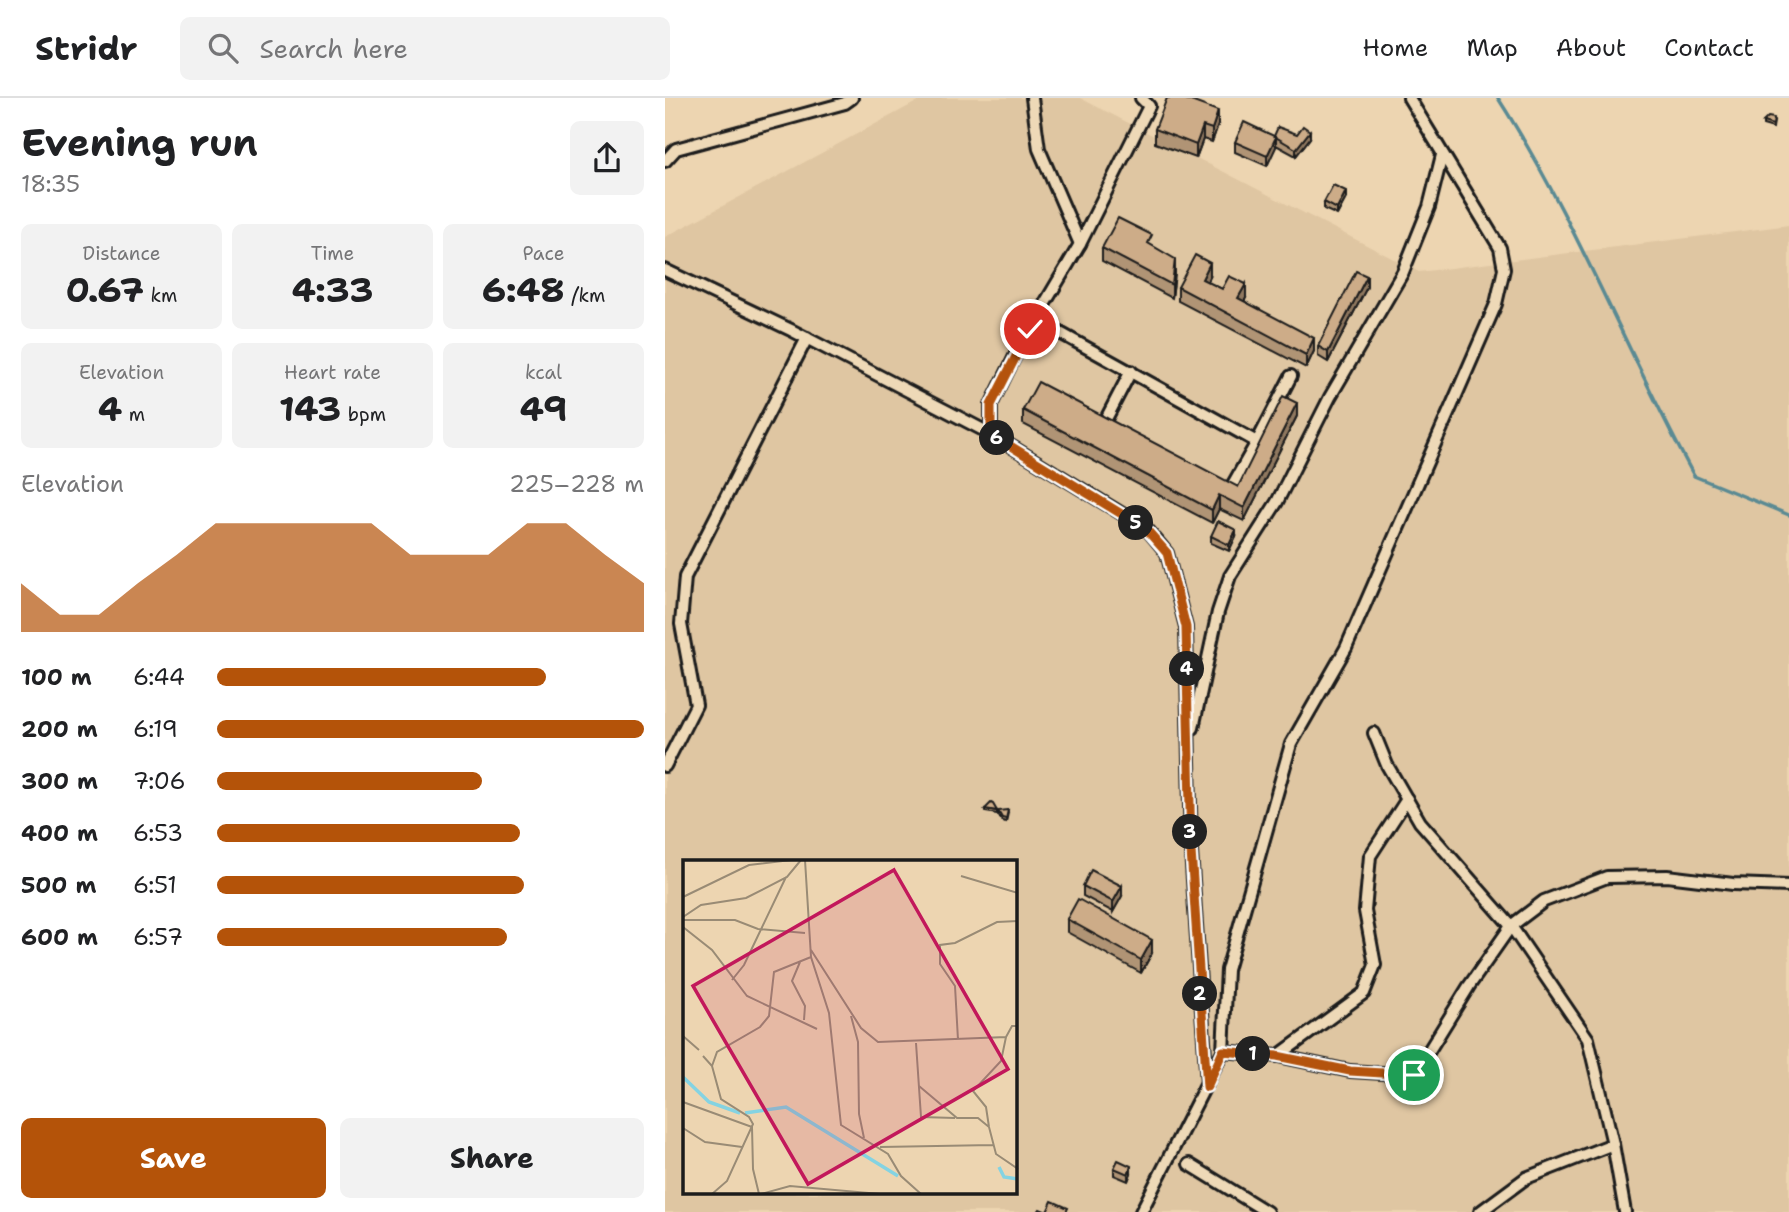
<!DOCTYPE html>
<meta charset="utf-8">
<style>
body{margin:0;font-family:"Shantell Sans",sans-serif;background:#f2f2f2;color:#202124;height:100vh;display:flex;flex-direction:column;font-size:26px;white-space:nowrap}
*{box-sizing:border-box;margin:0}
p{font-size:23px;color:#757577}
.icon{flex:none;width:38px;height:38px;fill:none;stroke:currentColor;stroke-width:2;stroke-linecap:round;stroke-linejoin:round}
.map{position:relative;flex:1;overflow:hidden}
.sheet{display:flex;flex-direction:column;background:#fff;width:665px}
.sheet>*{flex:none}
.pin{position:absolute;display:grid;place-items:center;width:60px;height:60px;color:#fff;margin:-30px;border:4px solid #fff;border-radius:50%;box-shadow:0 2px 7px #0007}
.km{position:absolute;width:35px;height:35px;margin:-18px;border-radius:50%;background:#222;color:#fff;font-size:19px;line-height:35px;text-align:center}
.round{display:grid;place-items:center;flex:none;width:74px;height:74px;border-radius:10px;background:#f2f2f2}
.headline{display:flex;align-items:center;justify-content:space-between;height:119px;padding:0 21px}
h1{font-size:38px;font-weight:700;line-height:52px}
.figures{display:grid;grid-template-columns:repeat(3,1fr);gap:10px;height:119px;padding:7px 21px}
.figures div{display:grid;align-content:center;border-radius:10px;background:#f2f2f2;text-align:center}
.figures b{font-size:35px;font-weight:700}
.figures small{font-size:19px;font-weight:400}
.figures p{font-size:19px}
.chart{height:196px;padding:14px 21px}
.chart p{display:flex;justify-content:space-between}
.chart svg{width:100%;height:126px;margin-top:7px;fill:#b45309;opacity:.7}
.button{display:flex;gap:14px;margin-top:auto;padding:14px 21px}
.button a{flex:1;height:80px;border-radius:10px;background:#b45309;color:#fff;font-size:28px;font-weight:700;line-height:80px;text-align:center}
.button a+a{background:#f2f2f2;color:#202124}
ul{padding:0 21px;list-style:none;font-size:23px}
li{display:grid;grid-template-columns:112px 84px 1fr;align-items:center;height:52px}
li i{height:18px;border-radius:9px;background:#b45309}
header{display:flex;align-items:center;gap:42px;box-sizing:border-box;height:98px;padding:0 35px;background:#fff;border-bottom:2px solid #e0e0e0}
header strong{font-size:33px}
nav{display:flex;gap:38px;margin-inline-start:auto;font-size:24px}
.search{width:490px;height:63px;background:#f2f2f2;display:flex;align-items:center;gap:18px;box-sizing:border-box;padding:0 24px;border-radius:10px;color:#757577;font-size:26px}
main{display:flex;flex:1;min-height:0}
.map>svg:first-child{display:block}
</style>
<header>
<strong>Stridr</strong>
<div class="search"><svg class="icon" aria-label="search" viewBox="0 0 24 24"><circle cx="10" cy="10" r="6"/><path d="M15 15l6 6"/></svg>Search here</div>
<nav><a>Home</a><a>Map</a><a>About</a><a>Contact</a></nav>
</header>
<main>
<section class="sheet">
<div class="headline"><div><h1>Evening run</h1><p>18:35</p></div><a class="round"><svg class="icon" aria-label="share" viewBox="0 0 24 24"><path d="M12 15V3M7 8l5-5 5 5M5 13v7h14v-7"/></svg></a></div>
<div class="figures">
<div><p>Distance</p><b>0.67<small> km</small></b></div>
<div><p>Time</p><b>4:33</b></div>
<div><p>Pace</p><b>6:48<small> /km</small></b></div>
</div>
<div class="figures">
<div><p>Elevation</p><b>4<small> m</small></b></div>
<div><p>Heart rate</p><b>143<small> bpm</small></b></div>
<div><p>kcal</p><b>49</b></div>
</div>
<div class="chart"><p><span>Elevation</span>225–228 m</p>
<svg viewBox="0 0 160 44" preserveAspectRatio="none"><path d="M0 44V27L10 38L20 38L30 27L40 17L50 6L60 6L70 6L80 6L90 6L100 17L110 17L120 17L130 6L140 6L150 17L160 27V44z"/></svg>
</div>
<ul>
<li><b>100 m</b>6:44<i style="width:77%"></i></li>
<li><b>200 m</b>6:19<i style="width:100%"></i></li>
<li><b>300 m</b>7:06<i style="width:62%"></i></li>
<li><b>400 m</b>6:53<i style="width:71%"></i></li>
<li><b>500 m</b>6:51<i style="width:72%"></i></li>
<li><b>600 m</b>6:57<i style="width:68%"></i></li>
</ul>
<div class="button"><a>Save</a><a>Share</a></div>
</section>
<div class="map">
<svg width="1124" height="1114" viewBox="0 0 1124 1114">
<rect width="100%" height="100%" fill="#edd5b1"/>
<filter id="ink" filterUnits="userSpaceOnUse"><feTurbulence type="fractalNoise" baseFrequency=".0143" numOctaves="2"/><feDisplacementMap in="SourceGraphic" scale="14" xChannelSelector="R" yChannelSelector="G"/><feConvolveMatrix kernelMatrix="1 2 1 2 8 2 1 2 1" color-interpolation-filters="sRGB"/></filter>
<g filter="url(#ink)">
<path fill="#dfc6a2" fill-rule="evenodd" d="M259 0H415L754 174 1124 127V1114H0V139ZM19 764H350V1095H19Z"/>
<g fill="none" stroke-linecap="round" stroke-linejoin="round">
<path stroke="#5a8a93" stroke-width="3.5" d="M833 0C910 120 961 253 1029 378L1124 417"/>
<defs>
<g id="minor">
<polyline points="367,0 374,51 415,146"/>
<polyline points="0,63 11,51 180,5 187,0"/>
<polyline points="0,172 126,232 326,336 482,431 502,455 521,529 526,753 542,986"/>
<polyline points="365,231 376,228 388,231 592,344 567,388"/>
<polyline points="441,321 466,273"/>
<polyline points="326,336 326,307 357,244 415,146 484,8 476,0"/>
<polyline points="592,344 626,278"/>
<polyline points="528,630 553,514 565,478 612,404 665,299 738,174 764,109 777,57"/>
<polyline points="709,635 722,667 755,724 846,828 923,941 948,1046 960,1114"/>
<polyline points="0,668 31,607 16,526 20,479 142,240"/>
<polyline points="558,953 613,958 685,973 749,977 804,888 846,828 879,803 942,779 1002,778 1068,786 1124,788"/>
<polyline points="613,958 699,895 710,867 700,813 705,758 742,701"/>
<polyline points="524,1066 602,1114"/>
<polyline points="476,1114 558,953 562,872 626,646 681,550 831,206 839,171 835,150 744,0"/>
<polyline points="815,1114 861,1080 948,1046"/>
</g>
</defs>
<use href="#minor" stroke="#1c1c1c" stroke-width="16"/>
<use href="#minor" stroke="#eed9b7" stroke-width="10"/>
</g>
<g fill="#b09475" stroke="#1c1c1c" stroke-width="2">
<polygon points="1109,23 1108,30 1098,27 1098,24"/>
<polygon points="553,27 547,44 538,41 531,60 490,45 490,31"/>
<polygon points="632,36 645,40 631,58 611,47 602,68 570,54 570,44 609,38"/>
<polygon points="681,100 672,117 659,111 659,104"/>
<polygon points="437,150 510,175 507,200 437,163"/>
<polygon points="545,179 542,184 557,191 581,200 579,203 649,253 641,270 513,203 513,189"/>
<polygon points="702,189 663,264 653,258 653,248"/>
<polygon points="358,312 573,389 632,318 579,423 554,411 547,425 358,326"/>
<polygon points="546,438 571,438 564,453 546,445"/>
<polygon points="320,711 332,713 332,716 320,714"/>
<polygon points="333,713 343,715 341,724 337,723 333,717"/>
<polygon points="418,788 457,798 448,814 418,798"/>
<polygon points="402,821 487,855 476,875 402,834"/>
<polygon points="449,1070 466,1075 463,1083 449,1077"/>
</g>
<g fill="#90785f" stroke="#1c1c1c" stroke-width="2">
<polygon points="553,13 553,27 547,44 547,31"/>
<polygon points="538,28 538,41 531,60 531,47"/>
<polygon points="645,33 645,40 631,58 631,51"/>
<polygon points="611,39 611,49 602,68 602,58"/>
<polygon points="681,93 681,100 672,117 672,111"/>
<polygon points="510,161 510,175 507,200 507,187"/>
<polygon points="545,165 545,179 537,194 537,181"/>
<polygon points="702,178 702,189 663,264 663,254"/>
<polygon points="581,186 581,200 573,214 573,200"/>
<polygon points="649,240 649,253 641,270 641,257"/>
<polygon points="632,305 632,318 579,423 579,410"/>
<polygon points="554,397 554,411 547,425 547,412"/>
<polygon points="571,432 571,438 564,453 564,447"/>
<polygon points="457,788 457,798 448,814 448,804"/>
<polygon points="487,842 487,855 476,875 476,862"/>
<polygon points="466,1068 466,1075 463,1083 463,1076"/>
</g>
<g fill="#cdac88" stroke="#1c1c1c" stroke-width="2">
<polygon points="502,0 518,0 553,13 547,31 538,28 531,47 490,31"/>
<polygon points="1103,19 1109,20 1108,27 1098,24"/>
<polygon points="579,24 611,39 602,58 570,44"/>
<polygon points="638,28 645,33 631,51 609,38 613,29 632,36"/>
<polygon points="668,87 681,93 672,111 659,104"/>
<polygon points="453,120 487,137 483,145 510,161 507,187 437,150"/>
<polygon points="530,157 545,165 537,181 557,191 564,178 581,186 573,200 649,240 641,257 513,189"/>
<polygon points="691,173 702,178 663,254 653,248"/>
<polygon points="373,284 573,389 618,298 632,305 579,410 554,397 547,412 358,312"/>
<polygon points="553,423 571,432 564,447 546,438"/>
<polygon points="326,705 328,706 332,713 320,711"/>
<polygon points="343,712 341,721 337,720 333,713"/>
<polygon points="426,772 457,788 448,804 418,788"/>
<polygon points="413,801 487,842 476,862 402,821"/>
<polygon points="453,1062 466,1068 463,1076 449,1070"/>
<polygon points="387,1103 403,1110 401,1114 373,1114 375,1111 382,1114"/>
</g>
</g>
<g fill="none" stroke-linecap="round" stroke-linejoin="round" filter="url(#ink)">
<defs>
<polyline id="route" points="365,231 326,307 326,336 481,431 502,455 521,529 526,753 542,989 558,953 612,958 685,973 749,977"/>
</defs>
<use href="#route" stroke="#fff" stroke-width="14"/>
<use href="#route" stroke="#b45309" stroke-width="9"/>
</g>
<g transform="translate(18 762)">
<rect width="334" height="334" fill="#edd5b1"/>
<path fill="none" stroke="#84d3e2" stroke-width="3.5" d="M0 217 26 242 57 253M62 253 103 247 215 316M316 307 321 317 335 319"/>
<path fill="none" stroke="#998b75" stroke-width="2" d="M122 0 128 97 146 153 158 265 205 294 218 316 238 334M278 16 335 33M0 37 66 5 108 0M0 57 18 45 63 38 104 17 118 0M0 60H52L75 69 122 73M0 67 29 90 64 136 134 169M128 90 178 168 195 182 323 177 329 166H335M117 102 109 121 122 146 121 160M49 120 61 105 103 17M168 156 175 182 176 254 181 278M0 176 16 190M275 180 272 126 257 104V85L272 83 314 62 335 61M233 183 238 257 272 258M20 196 29 206 38 239 66 257 70 264 44 321 29 334M29 206 34 192 77 167 86 156 91 112 128 97M236 226 274 258H295L306 267 313 294 335 309M0 242 69 267 70 309 76 334M306 267 303 247 290 231 318 201 323 177M0 268 22 282 59 287M197 287 310 285M78 334 107 326 197 334"/>
<path fill="#c2185b" fill-opacity="0.15" stroke="#c2185b" stroke-width="3.5" d="M211 10 325 209 125 324 10 126Z"/>
<rect width="334" height="334" fill="none" stroke="#1c1c1c" stroke-width="3.5"/>
</g>
</svg>
<div class="pin" style="left:749px;top:977px;background:#1e9e55"><svg class="icon" aria-label="arrive" viewBox="0 0 24 24"><path d="M6 21V4h12l-3 4 3 4H6"/></svg></div>
<div class="pin" style="left:365px;top:231px;background:#d93025"><svg class="icon" aria-label="check" viewBox="0 0 24 24"><path d="M5 12l5 5 9-10"/></svg></div>
<b class="km" style="left:588px;top:956px">1</b>
<b class="km" style="left:535px;top:896px">2</b>
<b class="km" style="left:525px;top:734px">3</b>
<b class="km" style="left:522px;top:571px">4</b>
<b class="km" style="left:471px;top:425px">5</b>
<b class="km" style="left:332px;top:340px">6</b>
</div>
</main>
